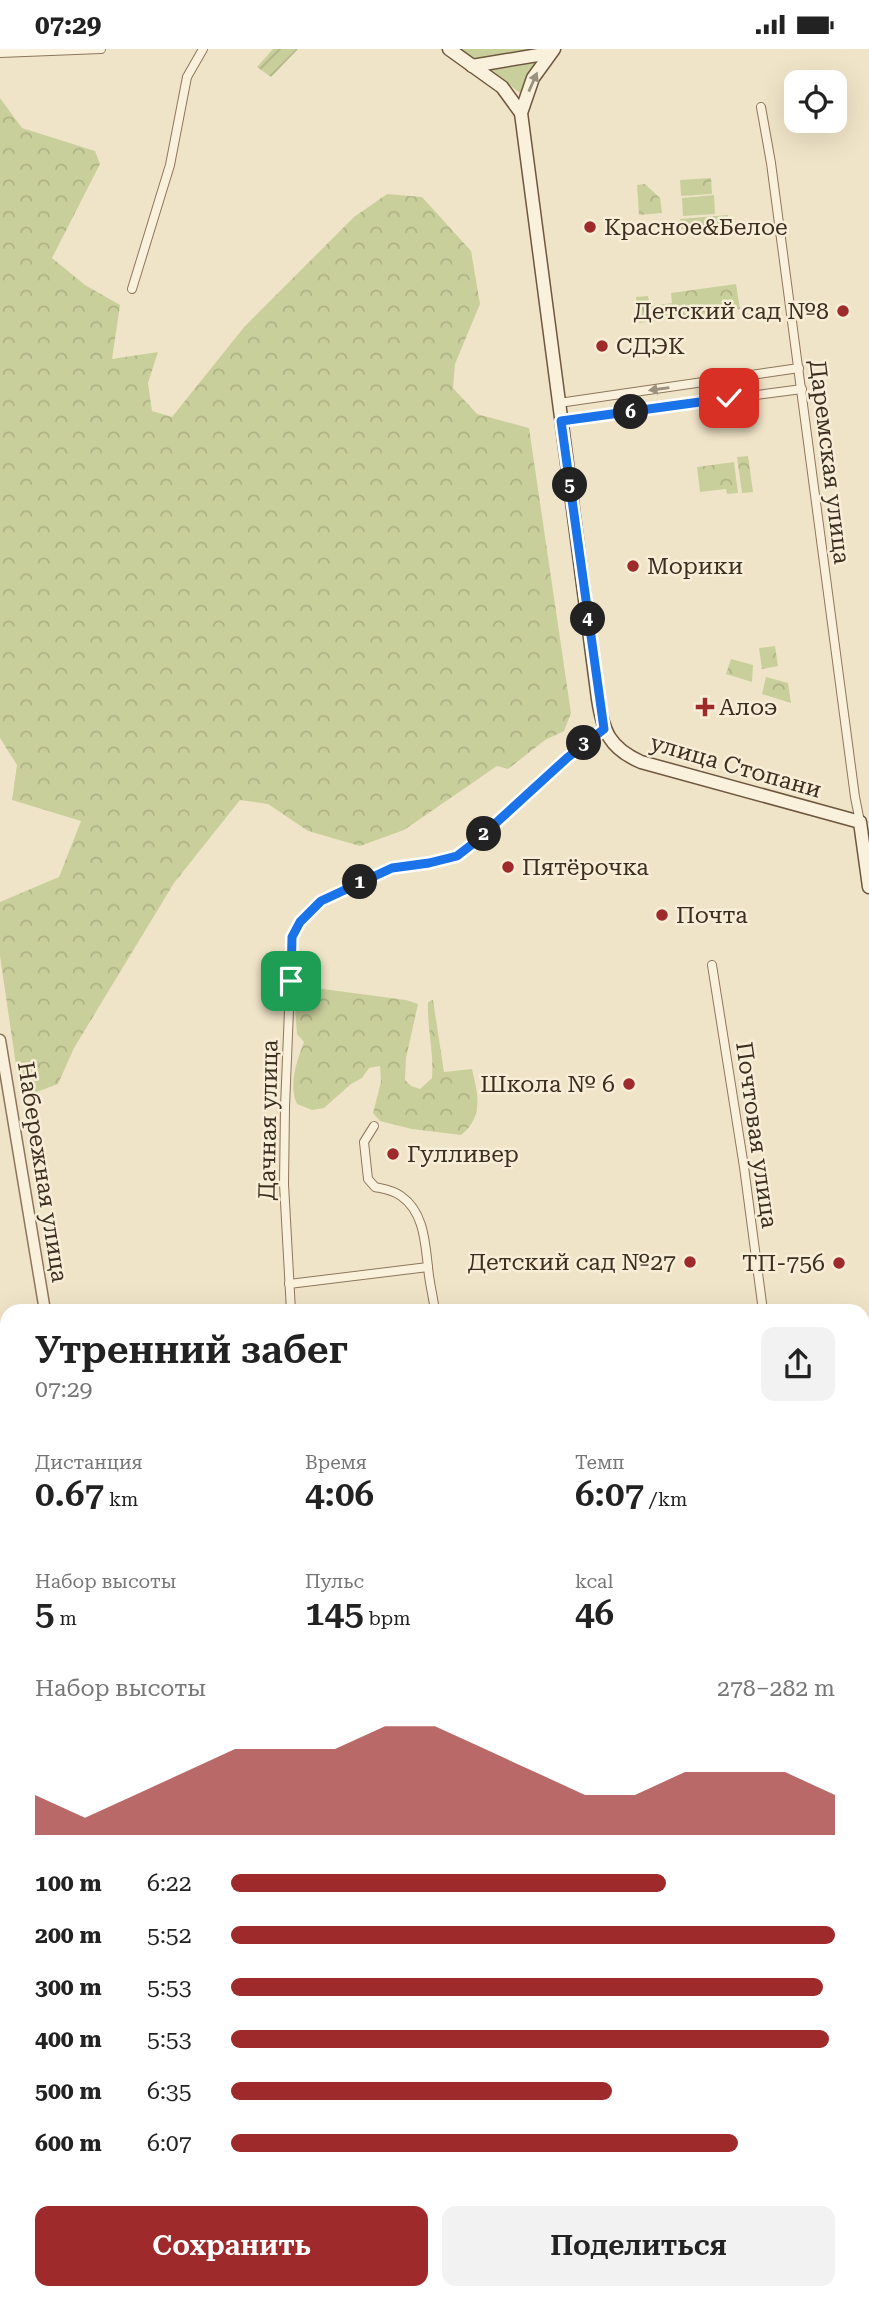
<!DOCTYPE html>
<html lang="ru">
<meta charset="utf-8">
<style>
body{margin:0;font-family:"Roboto Serif",serif;background:#f2f2f2;color:#222;height:100vh;display:flex;flex-direction:column;font-size:26px;white-space:nowrap}
*{box-sizing:border-box;margin:0}
p{font-size:23px;color:#767676}
.icon{flex:none;width:38px;height:38px;fill:none;stroke:currentColor;stroke-width:2;stroke-linecap:round;stroke-linejoin:round}
.map{position:relative;flex:1;overflow:hidden}
.side{position:absolute;left:0px;top:1255px;width:870px;height:996px;display:flex;flex-direction:column;background:#fff;border-radius:21px 21px 0 0;box-shadow:0 7px 28px #0002}
.side>*{flex:none}
.fabs{position:absolute;left:784px;top:21px;display:grid;gap:14px}
.fabs a{display:grid;place-items:center;width:63px;height:63px;border-radius:14px;background:#fff;box-shadow:0 7px 28px #0002;font-size:35px}
.pin{position:absolute;display:grid;place-items:center;width:60px;height:60px;color:#fff;margin:-30px;border-radius:14px;box-shadow:0 4px 10px #0006}
.km{position:absolute;width:35px;height:35px;margin:-18px;border-radius:50%;background:#222;color:#fff;font-size:19px;line-height:35px;text-align:center}
.round{display:grid;place-items:center;flex:none;width:74px;height:74px;border-radius:14px;background:#f2f2f2}
.summary{display:flex;align-items:center;justify-content:space-between;height:119px;padding:0 35px}
h1{font-size:38px;font-weight:600;line-height:52px}
.figures{display:grid;grid-template-columns:repeat(3,1fr);gap:10px;height:119px;padding:7px 35px}
.figures div{display:grid;align-content:center}
.figures b{font-size:35px;font-weight:600}
.figures small{font-size:19px;font-weight:400}
.figures p{font-size:19px}
.chart{height:196px;padding:14px 35px}
.chart p{display:flex;justify-content:space-between}
.chart svg{width:100%;height:126px;margin-top:7px;fill:#9e2a2b;opacity:.7}
.action{display:flex;gap:14px;margin-top:auto;padding:14px 35px}
.action a{flex:1;height:80px;border-radius:14px;background:#9e2a2b;color:#fff;font-size:28px;font-weight:600;line-height:80px;text-align:center}
.action a+a{background:#f2f2f2;color:#222}
ul{padding:0 35px;list-style:none;font-size:23px}
li{display:grid;grid-template-columns:112px 84px 1fr;align-items:center;height:52px}
li i{height:18px;border-radius:9px;background:#9e2a2b}
.status{display:flex;justify-content:space-between;align-items:center;height:49px;padding:0 35px;background:#fff;direction:ltr}
.status svg{height:19px;fill:currentColor}
.map>svg:first-child{display:block}
</style>
<div class="status"><b>07:29</b><svg viewBox="0 0 49 12"><path d="M0 12V9h3v3zM5 12V6h3v6zM10 12V3h3v9zM15 12V0h3v12zM26 1h20v11H26zM47 4h2v5h-2z"/></svg></div>
<div class="map">
<svg width="869" height="2250" viewBox="0 0 869 2250">
<defs>
<pattern id="forest-crowns" width="20" height="18" patternUnits="userSpaceOnUse" patternTransform="scale(1.75)"><rect width="20" height="18" fill="#c9cf9b"/><path d="M2 6a3 3 0 1 1 6 0M12 15a3 3 0 1 1 6 0" fill="none" stroke="#aeb285"/></pattern>
<pattern id="garden-furrows" width="10" height="10" patternUnits="userSpaceOnUse" patternTransform="scale(1.75)"><rect width="10" height="10" fill="#c9cf9b"/><path d="M-1 1l2-2M0 10L10 0M9 11l2-2" fill="none" stroke="#aeb285"/></pattern>
<pattern id="water-ripples" width="26" height="14" patternUnits="userSpaceOnUse" patternTransform="scale(1.75)"><rect width="26" height="14" fill="#a9c4bc"/><path d="M2 4q2-2 4 0t4 0M15 11q2-2 4 0t4 0" fill="none" stroke="#8ba098"/></pattern>
</defs>
<rect width="100%" height="100%" fill="#f0e4c8"/>
<g fill="#c9cf9b">
<polygon points="456,0 548,0 474,13"/>
<polygon points="536,14 520,44 490,21"/>
<polygon points="714,146 715,165 683,167 682,149"/>
<polygon points="869,1662 869,1769 863,1771 863,1663"/>
</g>
<g fill="url(#forest-crowns)">
<polygon points="0,49 22,79 95,102 100,115 52,209 85,236 120,256 112,310 158,303 148,334 152,362 172,368 245,277 354,168 387,145 422,148 471,202 480,255 455,315 453,339 477,365 529,379 571,664 564,682 545,691 508,720 497,717 404,781 360,797 308,782 268,755 240,751 174,834 74,999 58,1035 31,1045 18,1030 0,907 0,853 59,828 81,772 12,751 17,716 0,689"/>
<polygon points="711,129 712,145 681,147 680,131"/>
<polygon points="645,135 660,149 662,164 639,166 637,136"/>
<polygon points="728,166 729,176 681,180 680,170"/>
<polygon points="736,235 740,260 639,274 636,248 648,247 650,257 672,254 671,244"/>
<polygon points="748,407 753,443 742,444 737,408"/>
<polygon points="734,413 738,444 727,445 726,440 700,443 697,418"/>
<polygon points="775,597 778,617 762,620 759,599"/>
<polygon points="731,610 753,616 752,633 726,625"/>
<polygon points="766,628 788,634 791,654 762,645"/>
<path d="M300 937 406 951 418 955 406 1009 405 1031 411 1037 420 1040 432 1029C434 1003 427 978 428 953L433 951 444 1023 472 1020C478 1046 484 1067 461 1086L412 1080 380 1072 373 1064 381 1033 380 1017 369 1019 362 1029 351 1035 324 1059 312 1061 297 1055C288 1036 297 1011 304 993L297 985 294 944Z"/>
<polygon points="869,1787 869,1940 863,1937 863,1789"/>
</g>
<polygon fill="url(#garden-furrows)" points="273,0 298,0 271,28 257,18"/>
<polygon fill="url(#water-ripples)" stroke="#6f938a" stroke-width="2" points="0,1645 7,1660 7,2244 151,2244 152,2250 0,2250"/>
<g fill="none" stroke-linecap="round" stroke-linejoin="round">
<defs>
<g id="minor">
<polyline points="0,4 101,0"/>
<polyline points="761,58 771,114 855,748 860,773"/>
<polyline points="132,240 170,116 187,28 203,0"/>
<polyline points="559,354 799,319"/>
<polyline points="561,372 802,340"/>
<polyline points="712,916 744,1118 763,1262"/>
<path d="M374 1077 364 1093 368 1130 375 1138C384 1140 393 1141 401 1147 424 1163 425 1193 428 1218 429 1232 433 1247 435 1262"/>
<polyline points="289,1235 428,1218"/>
<polyline points="291,1262 284,1135 285,1058 292,888 300,873 321,852 392,819 429,814 457,807 475,793 567,709 604,680"/>
<polyline points="863,1374 869,1373"/>
<polyline points="863,2026 869,2023"/>
<polyline points="169,2244 171,2250"/>
<polyline points="295,2244 295,2250"/>
<polyline points="387,2244 395,2250"/>
<polyline points="408,2244 410,2250"/>
<polyline points="682,2244 691,2250"/>
<polyline points="781,2250 789,2244"/>
</g>
<g id="tertiary">
<polyline points="0,991 45,1262"/>
<polyline points="863,1649 869,1648"/>
<polyline points="863,2179 869,2187"/>
<polyline points="493,2250 494,2244"/>
</g>
<g id="secondary">
<polyline points="449,0 502,38 521,64"/>
<path d="M554 0 533 29 521 64 598 650C603 682 609 699 641 713L860 773 869 838"/>
<polyline points="472,17 550,4"/>
</g>
</defs>
<use href="#minor" stroke="#8d765c" stroke-width="10"/>
<use href="#tertiary" stroke="#8d765c" stroke-width="13"/>
<use href="#secondary" stroke="#6f573f" stroke-width="15"/>
<use href="#minor" stroke="#faf1dc" stroke-width="8"/>
<use href="#tertiary" stroke="#faf1dc" stroke-width="10"/>
<use href="#secondary" stroke="#faf1dc" stroke-width="12"/>
</g>
<defs><path id="oneway-solid" d="M-6-.8H1V-3.2L6.5 0L1 3.2V.8H-6Z" transform="scale(1.75)"/></defs>
<g fill="#9c907e">
<use href="#oneway-solid" transform="translate(533 33) rotate(-66)"/>
<use href="#oneway-solid" transform="translate(659 340) rotate(172)"/>
</g>
<g fill="none" stroke-linecap="round" stroke-linejoin="round">
<defs>
<polyline id="route" points="291,932 292,888 300,873 321,852 392,819 429,814 457,807 475,793 567,709 604,680 561,372 729,349"/>
</defs>
<use href="#route" stroke="#fff" stroke-width="14"/>
<use href="#route" stroke="#1a73e8" stroke-width="9"/>
</g>
<g fill="#9e2a2b" stroke="#f7eed8" stroke-width="2.5">
<circle cx="590" cy="178" r="7"/>
<circle cx="843" cy="262" r="7"/>
<circle cx="602" cy="297" r="7"/>
<circle cx="633" cy="517" r="7"/>
<path d="M701.5 647.5h7v7h7v7h-7v7h-7v-7h-7v-7h7z"/>
<circle cx="508" cy="818" r="7"/>
<circle cx="662" cy="866" r="7"/>
<circle cx="629" cy="1035" r="7"/>
<circle cx="393" cy="1105" r="7"/>
<circle cx="690" cy="1213" r="7"/>
<circle cx="839" cy="1214" r="7"/>
</g>
<g text-anchor="middle" stroke-width="5" stroke-linejoin="round" paint-order="stroke">
<g font-size="23" fill="#3d2e20" stroke="#f7eed8" text-anchor="start">
<text x="604" y="186">Красное&amp;Белое</text>
<text x="829" y="270" text-anchor="end">Детский сад №8</text>
<text x="616" y="305">СДЭК</text>
<text x="647" y="525">Морики</text>
<text x="719" y="666">Алоэ</text>
<text x="522" y="826">Пятёрочка</text>
<text x="676" y="874">Почта</text>
<text x="615" y="1043" text-anchor="end">Школа № 6</text>
<text x="407" y="1113">Гулливер</text>
<text x="676" y="1221" text-anchor="end">Детский сад №27</text>
<text x="825" y="1222" text-anchor="end">ТП-756</text>
</g>
<g font-size="23" fill="#3d2e20" stroke="#f7eed8">
<text transform="translate(830 413) rotate(83)" y="8">Даремская улица</text>
<text transform="translate(736 717) rotate(16)" y="8">улица Стопани</text>
<text transform="translate(268 1071) rotate(-89)" y="8">Дачная улица</text>
<text transform="translate(757 1086) rotate(82)" y="8">Почтовая улица</text>
<text transform="translate(43 1123) rotate(81)" y="8">Набережная улица</text>
</g>
</g>
</svg>
<div class="fabs">
<a><svg class="icon" aria-label="locate" viewBox="0 0 24 24"><circle cx="12" cy="12" r="6"/><path d="M12 2v4M12 18v4M2 12h4M18 12h4"/></svg></a>
</div>
<div class="pin" style="left:291px;top:932px;background:#1e9e55"><svg class="icon" aria-label="arrive" viewBox="0 0 24 24"><path d="M6 21V4h12l-3 4 3 4H6"/></svg></div>
<div class="pin" style="left:729px;top:349px;background:#d93025"><svg class="icon" aria-label="check" viewBox="0 0 24 24"><path d="M5 12l5 5 9-10"/></svg></div>
<b class="km" style="left:360px;top:833px">1</b>
<b class="km" style="left:484px;top:785px">2</b>
<b class="km" style="left:584px;top:694px">3</b>
<b class="km" style="left:588px;top:570px">4</b>
<b class="km" style="left:570px;top:436px">5</b>
<b class="km" style="left:631px;top:363px">6</b>
<section class="side">
<div class="summary"><div><h1>Утренний забег</h1><p>07:29</p></div><a class="round"><svg class="icon" aria-label="share" viewBox="0 0 24 24"><path d="M12 15V3M7 8l5-5 5 5M5 13v7h14v-7"/></svg></a></div>
<div class="figures">
<div><p>Дистанция</p><b>0.67<small> km</small></b></div>
<div><p>Время</p><b>4:06</b></div>
<div><p>Темп</p><b>6:07<small> /km</small></b></div>
</div>
<div class="figures">
<div><p>Набор высоты</p><b>5<small> m</small></b></div>
<div><p>Пульс</p><b>145<small> bpm</small></b></div>
<div><p>kcal</p><b>46</b></div>
</div>
<div class="chart"><p><span>Набор высоты</span>278–282 m</p>
<svg viewBox="0 0 160 44" preserveAspectRatio="none"><path d="M0 44V30L10 38L20 30L30 22L40 14L50 14L60 14L70 6L80 6L90 14L100 22L110 30L120 30L130 22L140 22L150 22L160 30V44z"/></svg>
</div>
<ul>
<li><b>100 m</b>6:22<i style="width:72%"></i></li>
<li><b>200 m</b>5:52<i style="width:100%"></i></li>
<li><b>300 m</b>5:53<i style="width:98%"></i></li>
<li><b>400 m</b>5:53<i style="width:99%"></i></li>
<li><b>500 m</b>6:35<i style="width:63%"></i></li>
<li><b>600 m</b>6:07<i style="width:84%"></i></li>
</ul>
<div class="action"><a>Сохранить</a><a>Поделиться</a></div>
</section>
</div>
